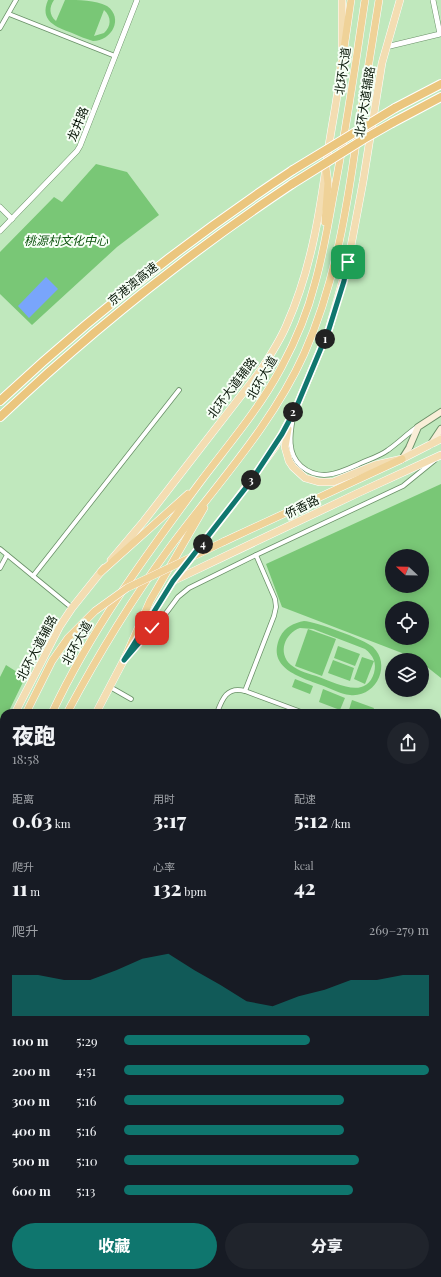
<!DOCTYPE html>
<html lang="zh">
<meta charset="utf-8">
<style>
body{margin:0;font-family:"Playfair Display","Noto Sans SC",serif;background:#20242c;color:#f1f3f6;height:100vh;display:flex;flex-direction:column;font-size:15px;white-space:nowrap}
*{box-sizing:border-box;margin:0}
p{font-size:13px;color:#9ea1a6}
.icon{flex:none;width:22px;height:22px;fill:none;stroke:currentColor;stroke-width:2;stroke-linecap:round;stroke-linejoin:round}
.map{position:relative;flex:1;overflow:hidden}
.side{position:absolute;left:0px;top:709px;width:441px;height:568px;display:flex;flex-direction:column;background:#171b24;border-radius:12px 12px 0 0;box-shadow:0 2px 10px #0003}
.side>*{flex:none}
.needle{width:26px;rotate:292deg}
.tools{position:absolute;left:385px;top:549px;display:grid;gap:8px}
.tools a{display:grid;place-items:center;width:44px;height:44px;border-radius:50%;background:#171b24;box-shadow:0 2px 10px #0003;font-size:20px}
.pin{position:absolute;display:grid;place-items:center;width:34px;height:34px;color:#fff;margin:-17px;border-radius:8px;box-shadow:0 2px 6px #0006}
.km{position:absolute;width:20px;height:20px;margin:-10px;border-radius:50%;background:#222;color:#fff;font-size:11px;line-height:20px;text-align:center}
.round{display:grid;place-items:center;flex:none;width:42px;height:42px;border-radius:21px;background:#20242c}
.summary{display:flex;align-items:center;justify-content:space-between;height:68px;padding:0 12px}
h1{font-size:22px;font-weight:800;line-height:30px}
.metrics{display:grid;grid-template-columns:repeat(3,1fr);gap:6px;height:68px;padding:4px 12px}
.metrics div{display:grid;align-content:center}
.metrics b{font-size:20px;font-weight:800}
.metrics small{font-size:11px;font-weight:400}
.metrics p{font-size:11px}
.chart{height:112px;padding:8px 12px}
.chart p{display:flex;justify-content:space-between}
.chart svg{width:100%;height:72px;margin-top:4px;fill:#0f766e;opacity:.7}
.action{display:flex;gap:8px;margin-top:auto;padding:8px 12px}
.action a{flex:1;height:46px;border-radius:24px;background:#0f766e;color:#fff;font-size:16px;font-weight:800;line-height:46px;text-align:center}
.action a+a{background:#20242c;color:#f1f3f6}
ul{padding:0 12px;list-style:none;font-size:13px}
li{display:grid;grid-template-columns:64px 48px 1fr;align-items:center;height:30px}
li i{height:10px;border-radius:5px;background:#0f766e}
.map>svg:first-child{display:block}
</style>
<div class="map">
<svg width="441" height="1277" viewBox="0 0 441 1277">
<rect width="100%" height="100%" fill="#c0e8bd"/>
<g fill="#79c776" fill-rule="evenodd">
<path d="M48 0H54C49 7 49 15 56 21L65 0C79 0 95 0 107 6 124 18 112 41 93 41 86 39 79 36 72 33 56 27 39 21 48 0ZM104 10C112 17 111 27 104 33L94 36Z"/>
<polygon points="96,164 127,172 159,215 117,247 32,325 0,294 0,252 54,197 62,202"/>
<path d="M441 484V678L422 663V660H418L415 658 282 607 266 564ZM392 556H422V586H392ZM392 608H422V638H392Z"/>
<path d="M304 621C316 622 364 639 373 647 392 665 376 698 350 695 340 694 330 688 321 685 300 677 266 668 280 637 285 627 294 623 304 621ZM300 628 313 629 365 649C373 655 377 663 374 673 366 700 336 683 319 677 310 674 298 671 291 665 277 653 285 633 300 628Z"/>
<polygon points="308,629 336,639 322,676 295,666"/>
<polygon points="338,646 360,654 355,666 334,658"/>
<polygon points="362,657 374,661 365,684 354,679"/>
<polygon points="333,660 354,668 350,681 328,673"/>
<polygon points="6,665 17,672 23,682 8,713 4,713 4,720 0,727 0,677"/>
<polygon points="295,679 313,686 310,694 292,687"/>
<polygon points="323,689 345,698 340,710 319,702"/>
<polygon points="352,700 374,708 372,713 348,713"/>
</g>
<polygon fill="#79a5fb" points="46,277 58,289 29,318 18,306"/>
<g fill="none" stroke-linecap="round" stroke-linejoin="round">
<defs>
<g id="minor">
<polyline points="9,14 115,56"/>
<polyline points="0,28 16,0"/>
<path d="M293 418C290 434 287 454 301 466 321 483 341 472 361 463 370 459 380 456 388 450 398 443 407 434 417 427"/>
<polyline points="0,549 72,608"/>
<polyline points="0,568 7,555"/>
<polyline points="33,576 179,390"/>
<polyline points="129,654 148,632 161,620 178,597 189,588 256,555 403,486 435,460"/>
<polyline points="110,687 131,699"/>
<polyline points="245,691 274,616 276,607 275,599 256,555"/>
<path d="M217 713C222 699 227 686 245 691L304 713"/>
<polyline points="437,764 441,765"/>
<polyline points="0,1170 4,1180"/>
<polyline points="41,1273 43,1277"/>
<polyline points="169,1277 169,1273"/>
</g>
<g id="tertiary">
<polyline points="386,47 440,34 433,0"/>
<polyline points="0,207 12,219"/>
<polyline points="0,231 77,151 80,146 137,0"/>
<polyline points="437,930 441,920"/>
<polyline points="390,1277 391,1273"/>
</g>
<g id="secondary">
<polyline points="431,444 441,429"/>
<polyline points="402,459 409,448 418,427 441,412"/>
</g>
<g id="primary">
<polyline points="342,0 342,46"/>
<polyline points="288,429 285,447 289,461 293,467 305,478 319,482 333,482 375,465 402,459 441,439"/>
<path d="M111 560 144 521 260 371C270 356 280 341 287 324 312 268 321 206 329 145 333 118 339 91 341 64"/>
<polyline points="175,580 358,493 441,455"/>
<polyline points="135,642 173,581 234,503 275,447 296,408 329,329 348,262 363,182 382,63 400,0"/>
<polyline points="15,713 60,626 72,608 104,568"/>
<polyline points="96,713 127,654"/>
<polyline points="0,746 4,737"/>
<polyline points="0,1028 4,1010"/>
<polyline points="0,1196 4,1206"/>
<polyline points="0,1231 4,1234"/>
<polyline points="30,1273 32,1277"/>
<polyline points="6,1277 8,1273"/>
</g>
<g id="trunk">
<polyline points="341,69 351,0"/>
<polyline points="325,222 328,183 326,168"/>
<polyline points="223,542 402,459"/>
<polyline points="101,572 188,494"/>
<polyline points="124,660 150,601 204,508"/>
<path d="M52 713C91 630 144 558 198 485 227 446 258 411 281 368 295 342 308 311 315 283 323 255 328 226 333 197 346 132 355 66 365 0"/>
<path d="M67 713C97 657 130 602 168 550 215 486 271 427 304 354 333 289 345 220 355 150 363 100 371 50 379 0"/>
<polyline points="0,763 4,756"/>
<polyline points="0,777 4,765"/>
<polyline points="0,836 4,826"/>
<polyline points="0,874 4,863"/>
<polyline points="0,962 4,953"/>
</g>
<g id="motorway">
<polyline points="395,108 441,84"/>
<polyline points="392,123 441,97"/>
<path d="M0 401C91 316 189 239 293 170"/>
<path d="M0 417C92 330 187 254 292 184"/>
</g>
</defs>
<use href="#minor" stroke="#6a9068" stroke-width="5.5"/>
<use href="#tertiary" stroke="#6a9068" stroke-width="6"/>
<use href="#secondary" stroke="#6a9068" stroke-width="8"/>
<use href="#primary" stroke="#fff" stroke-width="8"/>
<use href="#trunk" stroke="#fff" stroke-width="8"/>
<use href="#motorway" stroke="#fff" stroke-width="10"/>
<use href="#minor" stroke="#fff" stroke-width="4"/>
<use href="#tertiary" stroke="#fff" stroke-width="5"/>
<use href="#secondary" stroke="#f9eed8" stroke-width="6"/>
<use href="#primary" stroke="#f3ddb2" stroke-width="7"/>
<use href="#trunk" stroke="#efd298" stroke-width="7"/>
<use href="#motorway" stroke="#ebc67e" stroke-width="8"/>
<defs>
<polyline id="trunk-bridge" points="26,713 52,661 68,638 95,611 127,588 223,542"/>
<g id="motorway-bridge">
<polyline points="293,170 395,108"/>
<polyline points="292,184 364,139 392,123"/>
</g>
</defs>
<use href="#trunk-bridge" stroke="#fff" stroke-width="8" stroke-linecap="butt"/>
<use href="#motorway-bridge" stroke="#fff" stroke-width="10" stroke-linecap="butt"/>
<use href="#trunk-bridge" stroke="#efd298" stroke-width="7"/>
<use href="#motorway-bridge" stroke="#ebc67e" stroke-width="8"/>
</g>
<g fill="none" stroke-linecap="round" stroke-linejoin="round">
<defs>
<polyline id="route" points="152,628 124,660 173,581 251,481 282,434 296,408 329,329 344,281 348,262"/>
</defs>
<use href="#route" stroke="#fff" stroke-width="8"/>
<use href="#route" stroke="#0f766e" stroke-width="5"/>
</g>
<g text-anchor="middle" stroke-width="4" stroke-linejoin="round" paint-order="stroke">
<g font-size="12" fill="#061506" stroke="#f7fff6">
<text transform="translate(343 71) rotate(-82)" y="4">北环大道</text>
<text transform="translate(365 102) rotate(-81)" y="4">北环大道辅路</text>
<text transform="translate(78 124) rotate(-68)" y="4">龙井路</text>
<text transform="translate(133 284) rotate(-39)" y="4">京港澳高速</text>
<text transform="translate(262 378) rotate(-60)" y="4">北环大道</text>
<text transform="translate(232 388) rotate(-53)" y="4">北环大道辅路</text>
<text transform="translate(302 507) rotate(-26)" y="4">侨香路</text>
<text transform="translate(77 643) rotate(-61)" y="4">北环大道</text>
<text transform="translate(37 648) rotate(-62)" y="4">北环大道辅路</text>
</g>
<g font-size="12" font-style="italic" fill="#0b520d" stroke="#f7fff6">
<text x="66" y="245">桃源村文化中心</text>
</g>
</g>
</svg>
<div class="tools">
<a><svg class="needle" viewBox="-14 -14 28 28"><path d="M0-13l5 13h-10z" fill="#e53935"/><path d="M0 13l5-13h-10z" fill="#9ea1a6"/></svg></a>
<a><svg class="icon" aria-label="locate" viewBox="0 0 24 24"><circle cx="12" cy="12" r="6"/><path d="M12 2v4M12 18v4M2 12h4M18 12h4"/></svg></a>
<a><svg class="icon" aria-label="layers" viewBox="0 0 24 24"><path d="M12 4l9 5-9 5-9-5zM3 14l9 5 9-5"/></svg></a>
</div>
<div class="pin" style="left:348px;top:262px;background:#1e9e55"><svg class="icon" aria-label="arrive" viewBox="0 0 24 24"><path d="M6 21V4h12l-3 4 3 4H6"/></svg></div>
<div class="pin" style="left:152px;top:628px;background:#d93025"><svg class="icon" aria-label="check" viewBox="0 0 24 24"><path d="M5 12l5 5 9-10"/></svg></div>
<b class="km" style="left:325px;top:339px">1</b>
<b class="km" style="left:293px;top:412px">2</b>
<b class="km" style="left:251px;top:480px">3</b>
<b class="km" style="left:203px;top:544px">4</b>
<section class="side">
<div class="summary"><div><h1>夜跑</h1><p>18:58</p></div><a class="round"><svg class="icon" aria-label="share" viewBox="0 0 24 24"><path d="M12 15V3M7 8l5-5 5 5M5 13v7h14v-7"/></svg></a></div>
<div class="metrics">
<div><p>距离</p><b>0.63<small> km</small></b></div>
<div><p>用时</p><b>3:17</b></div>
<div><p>配速</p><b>5:12<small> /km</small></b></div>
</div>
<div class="metrics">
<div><p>爬升</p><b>11<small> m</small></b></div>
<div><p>心率</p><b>132<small> bpm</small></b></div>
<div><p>kcal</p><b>42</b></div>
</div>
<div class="chart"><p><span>爬升</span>269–279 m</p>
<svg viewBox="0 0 160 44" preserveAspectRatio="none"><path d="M0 44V19L10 19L20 22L30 22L40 16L50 9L60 6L70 16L80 25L90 35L100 38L110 32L120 28L130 22L140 22L150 19L160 19V44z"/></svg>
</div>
<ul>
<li><b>100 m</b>5:29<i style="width:61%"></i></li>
<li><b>200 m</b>4:51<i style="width:100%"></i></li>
<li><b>300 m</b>5:16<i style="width:72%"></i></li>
<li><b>400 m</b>5:16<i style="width:72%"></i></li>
<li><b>500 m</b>5:10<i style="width:77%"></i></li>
<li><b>600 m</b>5:13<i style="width:75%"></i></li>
</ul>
<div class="action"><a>收藏</a><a>分享</a></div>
</section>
</div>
